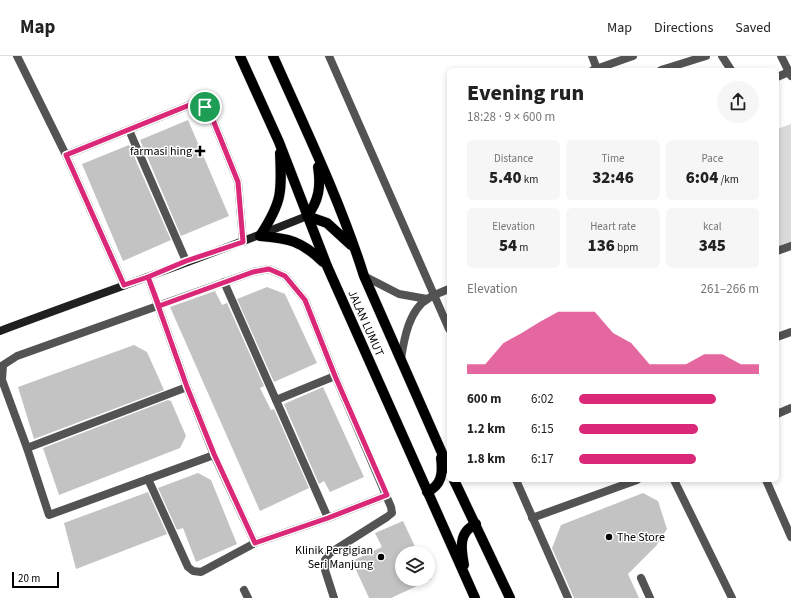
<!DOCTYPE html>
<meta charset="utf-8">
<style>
body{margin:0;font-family:"Source Sans 3",sans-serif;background:#f6f6f6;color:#222;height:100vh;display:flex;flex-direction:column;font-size:15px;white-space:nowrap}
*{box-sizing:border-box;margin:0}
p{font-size:13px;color:#767676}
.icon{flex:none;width:22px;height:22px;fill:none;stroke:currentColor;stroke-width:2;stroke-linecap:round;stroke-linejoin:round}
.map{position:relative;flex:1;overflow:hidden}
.side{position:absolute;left:447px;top:12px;width:332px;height:414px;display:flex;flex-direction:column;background:#fff;border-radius:6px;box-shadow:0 2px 6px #0003}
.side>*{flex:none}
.controls{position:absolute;left:395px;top:490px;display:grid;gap:8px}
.controls a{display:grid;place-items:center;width:40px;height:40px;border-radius:50%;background:#fff;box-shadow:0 2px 6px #0003;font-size:20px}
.scale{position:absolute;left:12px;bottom:10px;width:47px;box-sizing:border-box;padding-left:4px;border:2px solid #000;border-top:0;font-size:11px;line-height:14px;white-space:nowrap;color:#000;-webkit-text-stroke:3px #fff;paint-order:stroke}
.pin{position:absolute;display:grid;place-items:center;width:34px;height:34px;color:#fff;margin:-17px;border:2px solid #fff;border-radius:50%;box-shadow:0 1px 4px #0007}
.round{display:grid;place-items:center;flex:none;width:42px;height:42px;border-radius:21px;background:#f6f6f6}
.overview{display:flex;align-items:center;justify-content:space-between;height:68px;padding:0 20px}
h1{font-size:22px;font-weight:800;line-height:30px}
.stats{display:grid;grid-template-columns:repeat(3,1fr);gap:6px;height:68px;padding:4px 20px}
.stats div{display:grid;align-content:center;border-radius:6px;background:#f6f6f6;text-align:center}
.stats b{font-size:17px;font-weight:800}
.stats small{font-size:11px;font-weight:400}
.stats p{font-size:11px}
.chart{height:112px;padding:8px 20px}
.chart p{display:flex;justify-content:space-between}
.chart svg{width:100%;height:72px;margin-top:4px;fill:#db2777;opacity:.7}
ul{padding:0 20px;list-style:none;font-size:13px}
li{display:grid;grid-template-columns:64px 48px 1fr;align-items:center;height:30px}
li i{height:10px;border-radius:5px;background:#db2777}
header{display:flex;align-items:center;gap:24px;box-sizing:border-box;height:56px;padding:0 20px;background:#fff;border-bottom:1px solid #e0e0e0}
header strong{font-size:19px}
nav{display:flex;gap:22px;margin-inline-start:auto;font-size:14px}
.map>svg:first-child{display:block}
</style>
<header>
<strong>Map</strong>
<nav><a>Map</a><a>Directions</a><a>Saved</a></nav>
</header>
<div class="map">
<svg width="791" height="542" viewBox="0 0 791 542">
<rect width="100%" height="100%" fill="#fff"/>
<polygon fill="#dadada" points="791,68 791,190 777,195 777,73"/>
<g fill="#c3c3c3">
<polygon points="188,64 229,160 181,180 140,84"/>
<polygon points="129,89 171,184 123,205 82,108"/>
<polygon points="267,231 285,238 317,307 274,326 237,243"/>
<polygon points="215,235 222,249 227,247 264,330 260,332 271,354 274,353 309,432 260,455 170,251"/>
<polygon points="134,289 147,296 164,334 34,383 18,331"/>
<polygon points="323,331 364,421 330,436 324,425 319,428 284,348"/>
<polygon points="168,344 171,345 186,380 180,392 59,439 43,392"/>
<polygon points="198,417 211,424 237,488 196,506 183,472 177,474 158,432"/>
<polygon points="148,436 167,478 76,513 64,467"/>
<polygon points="643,437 658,445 667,473 656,490 628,518 639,542 574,542 552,492 561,469"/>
<polygon points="403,465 418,497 402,497 402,523 432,523 391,542 369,542 352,505 382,491 375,477"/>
</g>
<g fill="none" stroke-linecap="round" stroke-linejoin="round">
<defs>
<g id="primary">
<polyline points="240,0 279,86 327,210 475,542"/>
<path d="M273 0C305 72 340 144 364 220L449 413"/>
<path d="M280 97C282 137 282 146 260 180 288 182 302 185 323 206"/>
<path d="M307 160C319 145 321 130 318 111"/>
<polyline points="307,160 327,167 351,189"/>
<polyline points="454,424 510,542"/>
<path d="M427 436C442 429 443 417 441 402"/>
<path d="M464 509C461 493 458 476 476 468"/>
</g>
</defs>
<use href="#primary" stroke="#dbdbdb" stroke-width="11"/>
<g stroke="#535353" stroke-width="8">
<polyline points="592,0 597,13"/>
<polyline points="722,0 731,14"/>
<polyline points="593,14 633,0"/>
<polyline points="661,14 706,0"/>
<polyline points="777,21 789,16"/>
<polyline points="129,74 186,205"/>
<polyline points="66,99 192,48 205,51 211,59 238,126 243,186"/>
<polyline points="148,221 187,331 214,399 255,487 328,462 387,439"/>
<polyline points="224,226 328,462"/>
<polyline points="777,281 791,276"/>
<polyline points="276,344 335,320"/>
<polyline points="27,392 187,331"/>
<polyline points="214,399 49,459 27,392 2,324 3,309 17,300 253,216 269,213 285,220 305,244 335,320 391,451 392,457 387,461 330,497 325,504 325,514 334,542"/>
<polyline points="148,423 188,511 193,515 201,516 255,487"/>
<polyline points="766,424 791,481"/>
<polyline points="641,522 650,542"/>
<polyline points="244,534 248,542"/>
</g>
<g stroke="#535353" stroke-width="8">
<polyline points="17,0 66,99 124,229"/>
<polyline points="329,0 449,273"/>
<polyline points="781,0 791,20"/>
<polyline points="777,195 791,190"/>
<polyline points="364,220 399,238 427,243"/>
<path d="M401 303C404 283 409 253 429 242 435 238 442 236 449 233"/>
<polyline points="777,358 791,352"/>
<polyline points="516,424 568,542"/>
<polyline points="674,424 732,542"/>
<polyline points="532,462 637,424"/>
</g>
<path stroke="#202020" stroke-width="8" d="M0 275C102 237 206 201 307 160"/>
<use href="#primary" stroke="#000" stroke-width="10"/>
</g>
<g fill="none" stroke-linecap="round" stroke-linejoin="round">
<defs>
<polyline id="route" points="205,51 211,59 238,126 243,186 186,205 148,221 159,250 253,216 269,213 285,220 305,244 335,320 387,439 328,462 255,487 214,398 187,331 148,221 124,229 66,99 192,48 205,51"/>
</defs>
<use href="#route" stroke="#fff" stroke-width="8"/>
<use href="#route" stroke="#db2777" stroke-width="5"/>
</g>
<g fill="#000" stroke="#fff" stroke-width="1.5">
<path d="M198 89h4v4h4v4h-4v4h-4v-4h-4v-4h4z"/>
<circle cx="609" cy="481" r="4"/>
<circle cx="381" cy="501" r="4"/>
</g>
<g text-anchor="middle" stroke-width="3" stroke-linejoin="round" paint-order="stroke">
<g font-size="12" fill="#000" stroke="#fff" text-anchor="end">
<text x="192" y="99">farmasi hing</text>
<text x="617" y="485" text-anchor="start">The Store</text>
<text x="373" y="498">Klinik Pergigian<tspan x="373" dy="14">Seri Manjung</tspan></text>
</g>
<g font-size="12" fill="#000" stroke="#fff">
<text transform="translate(366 267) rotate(66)" y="4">JALAN LUMUT</text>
</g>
</g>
</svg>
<div class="controls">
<a><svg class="icon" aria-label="layers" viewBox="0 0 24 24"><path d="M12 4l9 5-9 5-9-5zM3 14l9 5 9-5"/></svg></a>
</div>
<div class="scale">20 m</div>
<div class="pin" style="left:205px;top:51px;background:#1e9e55"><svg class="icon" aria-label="arrive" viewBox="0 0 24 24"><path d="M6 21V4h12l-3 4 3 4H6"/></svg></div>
<section class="side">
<div class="overview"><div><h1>Evening run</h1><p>18:28 · 9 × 600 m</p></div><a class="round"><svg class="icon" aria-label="share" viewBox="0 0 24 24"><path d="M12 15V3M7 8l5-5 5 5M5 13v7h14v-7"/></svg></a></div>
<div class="stats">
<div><p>Distance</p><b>5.40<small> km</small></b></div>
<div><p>Time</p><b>32:46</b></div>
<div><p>Pace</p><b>6:04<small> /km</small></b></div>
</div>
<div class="stats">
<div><p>Elevation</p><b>54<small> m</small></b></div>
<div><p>Heart rate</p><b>136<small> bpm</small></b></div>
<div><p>kcal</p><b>345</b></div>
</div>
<div class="chart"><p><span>Elevation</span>261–266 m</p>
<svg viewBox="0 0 160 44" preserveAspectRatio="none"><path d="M0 44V38L10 38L20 25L30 19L40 12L50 6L60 6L70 6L80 19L90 25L100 38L110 38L120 38L130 32L140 32L150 38L160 38V44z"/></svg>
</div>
<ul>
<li><b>600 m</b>6:02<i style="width:76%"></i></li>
<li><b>1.2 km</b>6:15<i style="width:66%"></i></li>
<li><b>1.8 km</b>6:17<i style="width:65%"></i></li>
</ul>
</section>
</div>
